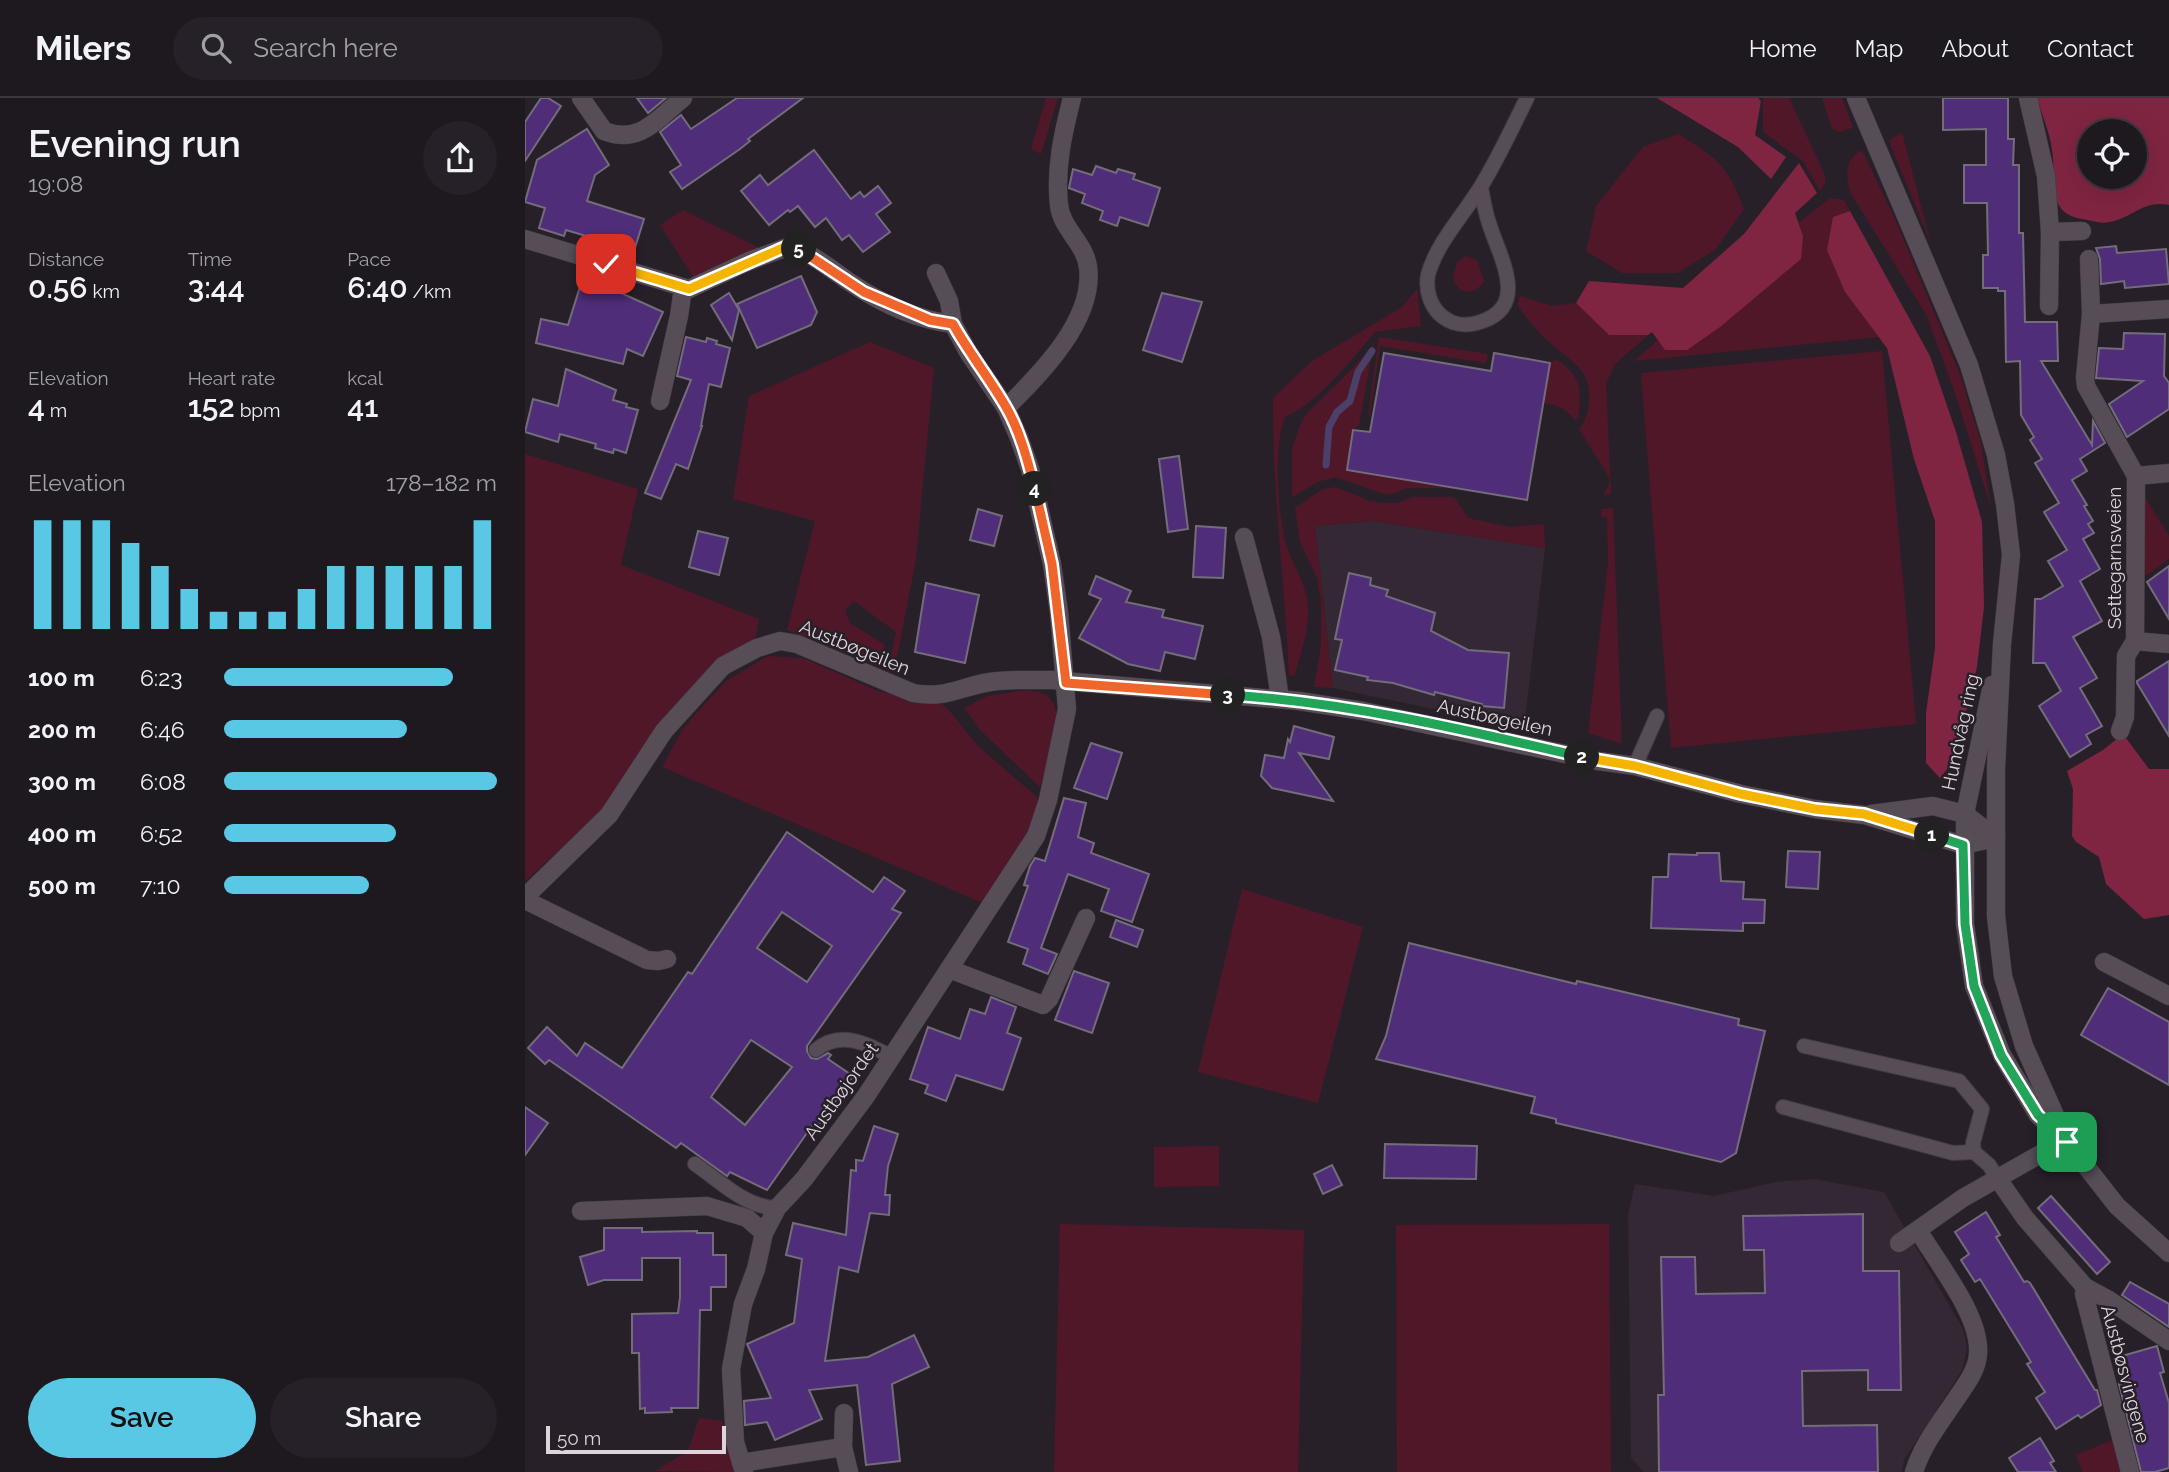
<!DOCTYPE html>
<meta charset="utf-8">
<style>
body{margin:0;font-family:Raleway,sans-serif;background:#262128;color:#f1f3f6;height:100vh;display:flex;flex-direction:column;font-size:26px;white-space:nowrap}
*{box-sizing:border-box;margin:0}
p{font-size:23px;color:#a1a0a4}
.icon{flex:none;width:38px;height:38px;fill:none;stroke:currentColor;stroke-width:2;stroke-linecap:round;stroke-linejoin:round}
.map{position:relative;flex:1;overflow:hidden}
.details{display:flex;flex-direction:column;background:#1e181f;width:525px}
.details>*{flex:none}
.controls{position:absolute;left:1552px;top:21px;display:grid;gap:14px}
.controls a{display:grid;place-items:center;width:70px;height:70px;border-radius:50%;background:#1e181f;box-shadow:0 7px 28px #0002,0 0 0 2px #3c373d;font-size:35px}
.scale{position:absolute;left:21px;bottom:18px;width:180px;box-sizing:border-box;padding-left:7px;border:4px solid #dcd6dc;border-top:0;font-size:19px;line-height:24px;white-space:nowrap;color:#dcd6dc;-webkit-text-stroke:5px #282029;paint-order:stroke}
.pin{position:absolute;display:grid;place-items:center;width:60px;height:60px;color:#fff;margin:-30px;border-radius:14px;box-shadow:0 4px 10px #0006}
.km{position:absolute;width:35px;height:35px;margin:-18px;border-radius:50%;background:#222;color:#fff;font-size:19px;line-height:35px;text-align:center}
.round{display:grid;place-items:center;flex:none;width:74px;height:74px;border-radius:37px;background:#262128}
.overview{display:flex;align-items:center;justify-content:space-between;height:119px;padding:0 28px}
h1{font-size:38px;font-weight:600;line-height:52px}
.metrics{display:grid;grid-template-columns:repeat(3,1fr);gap:10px;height:119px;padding:7px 28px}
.metrics div{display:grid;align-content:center}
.metrics b{font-size:30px;font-weight:600}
.metrics small{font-size:19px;font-weight:400}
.metrics p{font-size:19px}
.chart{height:196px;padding:14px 28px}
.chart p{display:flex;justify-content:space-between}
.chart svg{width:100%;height:126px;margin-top:7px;stroke:#59c8e5;stroke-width:6}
.action{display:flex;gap:14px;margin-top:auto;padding:14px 28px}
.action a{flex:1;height:80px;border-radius:42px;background:#59c8e5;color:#111;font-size:28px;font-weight:600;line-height:80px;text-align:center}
.action a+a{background:#262128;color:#f1f3f6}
ul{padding:0 28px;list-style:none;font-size:23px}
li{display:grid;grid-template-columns:112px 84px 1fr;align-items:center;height:52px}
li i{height:18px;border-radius:9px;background:#59c8e5}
header{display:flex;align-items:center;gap:42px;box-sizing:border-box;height:98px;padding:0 35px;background:#1e181f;border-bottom:2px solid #3c373d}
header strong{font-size:33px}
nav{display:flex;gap:38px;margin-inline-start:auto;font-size:24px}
.search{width:490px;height:63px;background:#262128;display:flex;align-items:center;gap:18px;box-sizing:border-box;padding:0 24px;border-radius:38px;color:#a1a0a4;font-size:26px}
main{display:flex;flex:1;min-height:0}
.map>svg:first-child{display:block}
</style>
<header>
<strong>Milers</strong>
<div class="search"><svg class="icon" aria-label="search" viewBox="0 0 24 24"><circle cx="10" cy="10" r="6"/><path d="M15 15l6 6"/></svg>Search here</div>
<nav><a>Home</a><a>Map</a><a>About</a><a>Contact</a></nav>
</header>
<main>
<section class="details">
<div class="overview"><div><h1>Evening run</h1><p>19:08</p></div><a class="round"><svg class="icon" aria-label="share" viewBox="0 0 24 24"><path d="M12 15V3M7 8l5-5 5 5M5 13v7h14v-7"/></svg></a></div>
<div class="metrics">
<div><p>Distance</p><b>0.56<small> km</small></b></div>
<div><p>Time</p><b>3:44</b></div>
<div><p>Pace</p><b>6:40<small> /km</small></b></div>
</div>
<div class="metrics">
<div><p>Elevation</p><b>4<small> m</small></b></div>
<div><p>Heart rate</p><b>152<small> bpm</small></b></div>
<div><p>kcal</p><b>41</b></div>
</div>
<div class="chart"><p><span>Elevation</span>178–182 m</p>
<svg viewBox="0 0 160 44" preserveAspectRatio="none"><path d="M5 44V6M15 44V6M25 44V6M35 44V14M45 44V22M55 44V30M65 44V38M75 44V38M85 44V38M95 44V30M105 44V22M115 44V22M125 44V22M135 44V22M145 44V22M155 44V6"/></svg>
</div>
<ul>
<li><b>100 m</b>6:23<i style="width:84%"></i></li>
<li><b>200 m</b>6:46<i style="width:67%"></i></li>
<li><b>300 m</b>6:08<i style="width:100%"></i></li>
<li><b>400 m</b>6:52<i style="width:63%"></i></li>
<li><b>500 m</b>7:10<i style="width:53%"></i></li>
</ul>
<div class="action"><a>Save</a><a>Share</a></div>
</section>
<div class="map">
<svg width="1644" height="1374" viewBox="0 0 1644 1374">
<rect width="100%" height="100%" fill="#282029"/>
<g fill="#342835">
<polygon points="848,423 1020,450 999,630 808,590 790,428"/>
<polygon points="1289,1081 1359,1094 1438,1231 1442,1249 1438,1271 1379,1362 1377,1374 1119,1374 1106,1360 1103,1116 1110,1086 1189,1098 1251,1084"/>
</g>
<g fill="#501728">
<polygon points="521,0 533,0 516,56 506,51"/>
<polygon points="1238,0 1264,0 1300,77 1300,85 1295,93 1278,63 1238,34"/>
<polygon points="1297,0 1317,0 1328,30 1314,34 1307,31"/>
<polygon points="1377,34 1405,143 1364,43"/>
<path d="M1153 36C1193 61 1202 66 1219 111L1190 152 1152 175H1097L1061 153 1071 108 1118 49Z"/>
<path d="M1337 52 1370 121 1436 279 1456 345 1466 410 1432 301 1402 218 1325 94C1321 77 1319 61 1337 52Z"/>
<polygon points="1305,100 1319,102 1325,113 1308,119 1320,194 1354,239 1109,263 1133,242 1140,252 1278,138 1273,125"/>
<polygon points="158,112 237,151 170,182 135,127"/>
<path d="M941 158 952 162 959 183C950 198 934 198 928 180L932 164Z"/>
<path d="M892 191 896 228 850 234C825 263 794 304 760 319 748 346 753 413 760 442 766 465 781 483 783 508 785 530 775 556 770 577L764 578C760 485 747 393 748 300L787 263 877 209Z"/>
<path d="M995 198 1027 208 1051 205 1084 237H1123L1090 266 1081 286 1086 395 1078 398 1084 386V379L1054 331C1060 324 1061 319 1063 311 1070 273 1049 266 1024 244 1015 237 998 216 992 206Z"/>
<polygon points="854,239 963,256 961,265 855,248 845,318 843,317"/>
<polygon points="345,244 409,270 391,461 369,575 363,574 371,534 329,503 320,512 325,525 360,547 355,569 262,532 290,423 208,401 224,298"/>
<polygon points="849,245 834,327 828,332 822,372 926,390 882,390 871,395 859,396 810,379 793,384 767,399 767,351 774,329 782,315 829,269"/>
<polygon points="1357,253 1391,626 1146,650 1116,275"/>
<path d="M1032 261C1057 281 1057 289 1053 320L1050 322C1041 310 1033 307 1018 305L1025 265Z"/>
<polygon points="0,356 113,391 96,467 234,521 230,543 79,712 0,783"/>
<polygon points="810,389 845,403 860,405 873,405 887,399 925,399 930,400 943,420 985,429 1019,426 1020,450 848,423 790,428 808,590 789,589 796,547 796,501 792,480 775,444 770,410 796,392"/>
<polygon points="1618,396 1644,438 1644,461 1622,477 1615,477"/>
<polygon points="1088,410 1097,646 1063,635 1083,466 1082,420 1076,419 1076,411"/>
<polygon points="243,558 278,560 355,594 405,598 422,610 453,648 514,701 504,735 458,805 137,669 159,629 201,583"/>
<path d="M494 593C501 593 511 592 517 595 548 608 522 667 515 689L453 630 440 610 462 598Z"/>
<polygon points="717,791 838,829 793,1005 673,974"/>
<polygon points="694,1048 694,1088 629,1089 629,1049"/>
<polygon points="535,1126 779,1132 773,1374 529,1374"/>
<polygon points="1084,1126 1086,1374 872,1374 871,1127"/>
<polygon points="174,1320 197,1323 214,1374 130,1373 163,1353"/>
<polygon points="1587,1342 1595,1374 1558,1374 1551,1357"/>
</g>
<g fill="#7f2541" fill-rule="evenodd">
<polygon points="1132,0 1233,0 1236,3 1230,37 1261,59 1246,81 1213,49"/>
<path d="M1512 0H1644V107C1619 102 1611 117 1589 123 1576 127 1569 123 1558 121 1520 116 1532 81 1527 52 1525 35 1517 17 1512 0ZM1564 33H1610V79H1564Z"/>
<polygon points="1274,65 1292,95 1270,115 1278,138 1276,161 1195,229 1162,252 1140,252 1127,234 1123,237 1084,237 1051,205 1064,183 1158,190 1219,136"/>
<polygon points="1325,113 1405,258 1431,334 1457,424 1459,509 1452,569 1429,662 1415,680 1401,665 1401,615 1410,550 1410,423 1389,361 1362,250 1320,194 1302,152 1308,119"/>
<polygon points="1598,636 1624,671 1644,671 1644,817 1619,821 1581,786 1574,759 1551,744 1547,738 1548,691 1542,673 1578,652"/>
</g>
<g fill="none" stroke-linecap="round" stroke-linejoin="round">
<polyline stroke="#4b4069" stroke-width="7" points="801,367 804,329 812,314 825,303 833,274 847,253"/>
</g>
<g fill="#502d79" stroke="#726d7a" stroke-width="2" fill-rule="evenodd">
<polygon points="16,0 23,0 36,8 0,63 0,24"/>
<polygon points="112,0 141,0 123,15"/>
<polygon points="212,0 278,0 223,41 225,43 215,51 157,91 145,74 156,67 135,34 156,17 166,31"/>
<polygon points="1418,0 1483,0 1483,41 1489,41 1488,67 1494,67 1494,135 1498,135 1500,224 1532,224 1533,263 1516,263 1567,347 1568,323 1580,345 1555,361 1562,373 1547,382 1562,407 1559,408 1568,423 1563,426 1569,435 1558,441 1575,471 1555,483 1577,523 1548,539 1572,580 1555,590 1577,628 1561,637 1566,646 1545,659 1514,608 1536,593 1520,565 1508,565 1510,501 1516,501 1538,488 1523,463 1542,452 1519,414 1534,405 1510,365 1517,361 1505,342 1509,339 1496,317 1495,263 1481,264 1480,193 1473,193 1473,190 1458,190 1458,157 1463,157 1462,105 1439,105 1439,67 1461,67 1461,31 1418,32"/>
<polygon points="62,31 84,67 70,77 62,103 119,121 109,153 98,150 96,155 76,149 78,143 41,132 39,138 14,130 20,110 0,104 12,62"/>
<polygon points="289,52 326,101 335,94 339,99 353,88 366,105 351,116 365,134 338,154 324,137 317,142 301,120 290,129 273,108 265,114 263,112 244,127 216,93 235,77 243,87"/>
<polygon points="571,68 591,75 593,71 610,76 608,81 635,90 623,128 595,119 592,128 575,122 578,113 557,105 560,96 544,90 548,71 567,77"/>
<polygon points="1591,148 1592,155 1641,151 1644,186 1600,190 1599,183 1576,186 1575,161 1571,150"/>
<polygon points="276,178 292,214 286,227 232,250 212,206"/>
<polygon points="58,179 86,187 85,190 138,214 118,258 102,251 98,266 11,245 16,221 43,227"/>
<polygon points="204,195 214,212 207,242 186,207"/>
<polygon points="637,195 677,204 657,264 618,252"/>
<polygon points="1599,235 1640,236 1639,278 1644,285 1644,311 1602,339 1584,306 1618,283 1571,280 1574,250 1598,251"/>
<polygon points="161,239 181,244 182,240 192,243 191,246 205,250 196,289 184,286 176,328 177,328 163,371 151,366 136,401 120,395 166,282 152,278"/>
<polygon points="859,255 966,273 969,255 1025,265 1002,402 822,372 828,332 845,334"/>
<polygon points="41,271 91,292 88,302 102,306 101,309 113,312 101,355 89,351 88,355 70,350 71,346 35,336 33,344 0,334 8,301 33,308"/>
<polygon points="654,358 663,431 643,434 634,361"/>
<polygon points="453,411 477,418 469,448 445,442"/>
<polygon points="671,428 701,430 698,480 668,479"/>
<polygon points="173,433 203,440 194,477 164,469"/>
<polygon points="1644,468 1644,521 1622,484"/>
<polygon points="824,475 846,480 845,487 863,492 861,498 910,515 906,533 943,552 984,555 979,610 957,608 957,606 910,594 909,597 868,585 842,582 843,579 810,572 817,542 810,541"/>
<polygon points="571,478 606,493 601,504 639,512 637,519 678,528 670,561 640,554 635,573 603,566 554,540 576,501 564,496"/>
<polygon points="401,485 454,497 440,565 390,554"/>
<polygon points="1644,563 1644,638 1612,585 1612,583"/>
<polygon points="769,628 809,639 804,661 774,655 808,703 747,690 736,678 740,657 759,660 763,641 765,644"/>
<polygon points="566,645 597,655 582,701 549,690"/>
<polygon points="539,700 561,705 553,739 569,745 566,755 624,776 607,824 576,813 584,791 543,776 516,850 532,856 523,876 498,866 503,851 483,844 503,788 499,787 505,768 510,760 520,763"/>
<path d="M262 734 348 794 359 779 380 793 367 811 376 815 282 948V953L286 960 292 961 303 955 306 957 303 961 328 978 287 1037 289 1025 242 1092 205 1074 202 1078 156 1045 151 1050 24 962 20 966 3 950 22 929 52 958 60 945 97 970 163 874 167 876ZM257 814 307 848 282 884 232 850ZM226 942 267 969 220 1027 186 999Z"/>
<polygon points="1263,753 1295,754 1293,791 1261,789"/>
<polygon points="1172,755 1194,755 1196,783 1219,784 1218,801 1240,802 1239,825 1218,825 1218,833 1126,830 1128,779 1143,779 1144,756 1172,757"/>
<polygon points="591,822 618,832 612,849 585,839"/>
<polygon points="884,845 1051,886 1052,883 1214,921 1213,927 1240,933 1211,1055 1196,1064 1031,1025 1031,1021 1006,1015 1010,999 851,961 861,938"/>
<polygon points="549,873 584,885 567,935 530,922"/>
<polygon points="1583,890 1644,924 1644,987 1556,937"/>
<polygon points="466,899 491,909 482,935 496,940 478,992 431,977 421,1003 400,995 403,987 385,981 403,929 435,941 445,911 460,916"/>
<polygon points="0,1009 23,1025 0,1057"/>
<polygon points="349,1028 373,1036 363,1068 360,1097 365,1097 364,1117 345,1115 333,1174 314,1169 300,1263 343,1259 389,1237 404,1269 367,1286 375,1363 341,1367 332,1287 284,1292 297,1321 250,1342 242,1324 220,1327 219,1303 246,1300 222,1246 269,1225 277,1161 261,1157 268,1125 321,1137 326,1072 331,1073 331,1062 338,1063"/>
<polygon points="860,1046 952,1048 951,1081 859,1080"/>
<polygon points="807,1067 817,1087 798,1096 789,1076"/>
<polygon points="1526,1098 1585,1164 1572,1176 1513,1110"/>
<polygon points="1461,1114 1475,1137 1471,1139 1499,1184 1502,1183 1505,1185 1570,1292 1572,1292 1576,1307 1556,1320 1553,1317 1531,1331 1511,1300 1520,1294 1502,1266 1506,1264 1455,1181 1450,1184 1436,1162 1444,1156 1430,1134"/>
<polygon points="1338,1116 1338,1173 1374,1173 1376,1292 1343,1292 1343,1272 1277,1273 1278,1328 1352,1327 1353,1374 1134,1374 1133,1297 1139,1297 1136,1159 1170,1159 1171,1196 1240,1195 1239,1152 1219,1152 1218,1118"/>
<polygon points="79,1130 117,1130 117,1134 172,1133 172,1135 188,1135 188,1157 201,1157 201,1189 186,1189 186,1212 175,1212 173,1310 146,1310 147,1314 120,1315 120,1310 115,1311 114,1255 107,1255 107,1216 153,1215 155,1199 155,1160 117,1160 117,1182 79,1182 63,1187 55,1159 79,1152"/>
<polygon points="1605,1184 1644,1206 1644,1229 1597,1197"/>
<polygon points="1632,1248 1639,1274 1635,1275 1644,1305 1644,1370 1630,1374 1616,1374 1594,1286 1604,1283 1597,1258"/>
<polygon points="1515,1340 1529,1363 1525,1365 1531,1374 1493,1374 1484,1360"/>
</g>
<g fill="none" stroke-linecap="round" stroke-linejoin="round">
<defs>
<g id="service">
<path d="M956 89C958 101 960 114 964 125 973 156 1005 206 958 223 944 228 931 229 918 219 906 210 900 193 903 177 911 146 939 116 955 90 973 61 987 30 1002 0"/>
<polyline points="1110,668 1132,618"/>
<polyline points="1279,948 1434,983 1457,1011 1448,1045 1449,1054 1464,1067 1473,1081"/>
<path d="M291 952C314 932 343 945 366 959"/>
<polyline points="1258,1009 1428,1055 1449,1054"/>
<path d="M170 1066C195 1083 221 1110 252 1110"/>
</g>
<polyline id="pedestrian" points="1579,864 1644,898"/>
<g id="minor">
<path d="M56 0 79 33C115 47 132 21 158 0"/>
<polyline points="1503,0 1521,78 1525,134 1524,208"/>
<polyline points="1525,134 1557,133"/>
<path d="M0 141 164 191 224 163 265 148C287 155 307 172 326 185 356 205 393 222 428 226"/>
<polyline points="1564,161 1566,216 1560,280 1561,288 1611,378 1610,543 1601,558 1600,619 1595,633"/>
<polyline points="1566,216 1644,211"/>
<polyline points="135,303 154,218 158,190"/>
<path d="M481 310C515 276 570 222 563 169 560 145 536 130 534 107 530 70 538 35 547 0"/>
<polyline points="1611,378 1644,375"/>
<polyline points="719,439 746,539 755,601"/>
<polyline points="1610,543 1644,546"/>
<polyline points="1346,716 1408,708 1440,716 1471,740"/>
<path d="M0 799 84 717 139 633 198 568 232 550 255 543 272 546 388 595C420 601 434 589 465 584 485 581 506 582 527 582L774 603 838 613 1073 663 1110 668 1216 696 1290 711 1339 717 1438 747 1471 740"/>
<polyline points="0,802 122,862 133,863 142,861"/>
<polyline points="424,871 518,907 524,901 561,820"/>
<polyline points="1473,1081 1500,1120 1560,1189 1584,1202 1644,1243"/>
<polyline points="56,1113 182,1108 222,1120 239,1135"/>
<polyline points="1374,1145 1438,1100 1519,1054 1542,1044"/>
<polyline points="1560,1189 1559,1196 1605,1374"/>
<polyline points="318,1349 319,1315"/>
<polyline points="216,1365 318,1349 324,1374"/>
<polyline points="219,1374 210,1344 206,1271 218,1206 231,1171 239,1135 252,1110 279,1081 341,998 511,738 523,702 542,611 534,514 527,466 505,371 494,340 481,310 443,254 428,226 424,203 411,175"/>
<path d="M1389 1374C1397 1348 1414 1326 1429 1304 1438 1290 1452 1274 1453 1256 1456 1218 1413 1166 1393 1132"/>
</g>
<g id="secondary">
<polyline points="1331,0 1444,267 1471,357 1480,406 1486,457 1477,546 1471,670 1471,818 1478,878 1499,948 1542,1044"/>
<polyline points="1467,587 1440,716 1440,826 1449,888 1477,957 1513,1017 1542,1044 1592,1108 1644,1155"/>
</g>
</defs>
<use href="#service" stroke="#423a42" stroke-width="16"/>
<use href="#pedestrian" stroke="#423a42" stroke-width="19"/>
<use href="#minor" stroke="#423a42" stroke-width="19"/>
<use href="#secondary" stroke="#423a42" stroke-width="19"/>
<use href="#service" stroke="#564d57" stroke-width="14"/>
<use href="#pedestrian" stroke="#564d57" stroke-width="18"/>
<use href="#minor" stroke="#564d57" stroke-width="18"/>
<use href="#secondary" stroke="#564d57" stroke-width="18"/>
</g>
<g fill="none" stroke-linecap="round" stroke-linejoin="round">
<defs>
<polyline id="split-1" points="1407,737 1438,747 1440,826 1449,888 1476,957 1513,1017 1542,1044"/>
<polyline id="split-2" points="1057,659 1110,668 1216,696 1290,711 1339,716 1407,737"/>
<path id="split-3" d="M703 597C822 604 941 632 1057 659"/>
<polyline id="split-4" points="510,391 527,466 541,585 703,597"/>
<path id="split-5" d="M274 151 339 194 405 222 428 226C444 255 465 281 481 309 495 333 503 364 510 391"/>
<polyline id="split-6" points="81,166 164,191 260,149 265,148 274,151"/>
</defs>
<use href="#split-1" stroke="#fff" stroke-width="14"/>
<use href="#split-2" stroke="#fff" stroke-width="14"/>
<use href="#split-3" stroke="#fff" stroke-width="14"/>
<use href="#split-4" stroke="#fff" stroke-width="14"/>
<use href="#split-5" stroke="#fff" stroke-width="14"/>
<use href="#split-6" stroke="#fff" stroke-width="14"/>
<use href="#split-1" stroke="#22a559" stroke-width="9"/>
<use href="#split-2" stroke="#f5b400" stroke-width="9"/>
<use href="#split-3" stroke="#22a559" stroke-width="9"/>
<use href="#split-4" stroke="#f0652b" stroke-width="9"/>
<use href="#split-5" stroke="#f0652b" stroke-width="9"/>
<use href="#split-6" stroke="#f5b400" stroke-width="9"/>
</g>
<g text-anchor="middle" stroke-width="5" stroke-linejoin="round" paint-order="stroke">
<g font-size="19" fill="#dcd6dc" stroke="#282029">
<text transform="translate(1589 460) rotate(-90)" y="7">Settegarnsveien</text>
<text transform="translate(330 549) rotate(22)" y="7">Austbøgeilen</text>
<text transform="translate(970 619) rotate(12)" y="7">Austbøgeilen</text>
<text transform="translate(1435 634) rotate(-78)" y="7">Hundvåg ring</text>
<text transform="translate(316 993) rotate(-55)" y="7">Austbøjordet</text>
<text transform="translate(1601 1276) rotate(75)" y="7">Austbøsvingene</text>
</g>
</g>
</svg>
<div class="controls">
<a><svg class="icon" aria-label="locate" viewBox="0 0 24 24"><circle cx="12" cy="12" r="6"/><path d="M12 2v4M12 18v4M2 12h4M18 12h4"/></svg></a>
</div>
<div class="scale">50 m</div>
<div class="pin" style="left:1542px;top:1044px;background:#1e9e55"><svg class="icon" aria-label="arrive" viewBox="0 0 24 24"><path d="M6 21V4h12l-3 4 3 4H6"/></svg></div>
<div class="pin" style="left:81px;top:166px;background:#d93025"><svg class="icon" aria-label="check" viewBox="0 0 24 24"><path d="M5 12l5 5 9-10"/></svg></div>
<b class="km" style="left:1407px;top:737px">1</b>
<b class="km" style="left:1057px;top:659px">2</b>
<b class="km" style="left:703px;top:597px">3</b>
<b class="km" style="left:510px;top:391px">4</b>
<b class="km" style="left:274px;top:151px">5</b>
</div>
</main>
